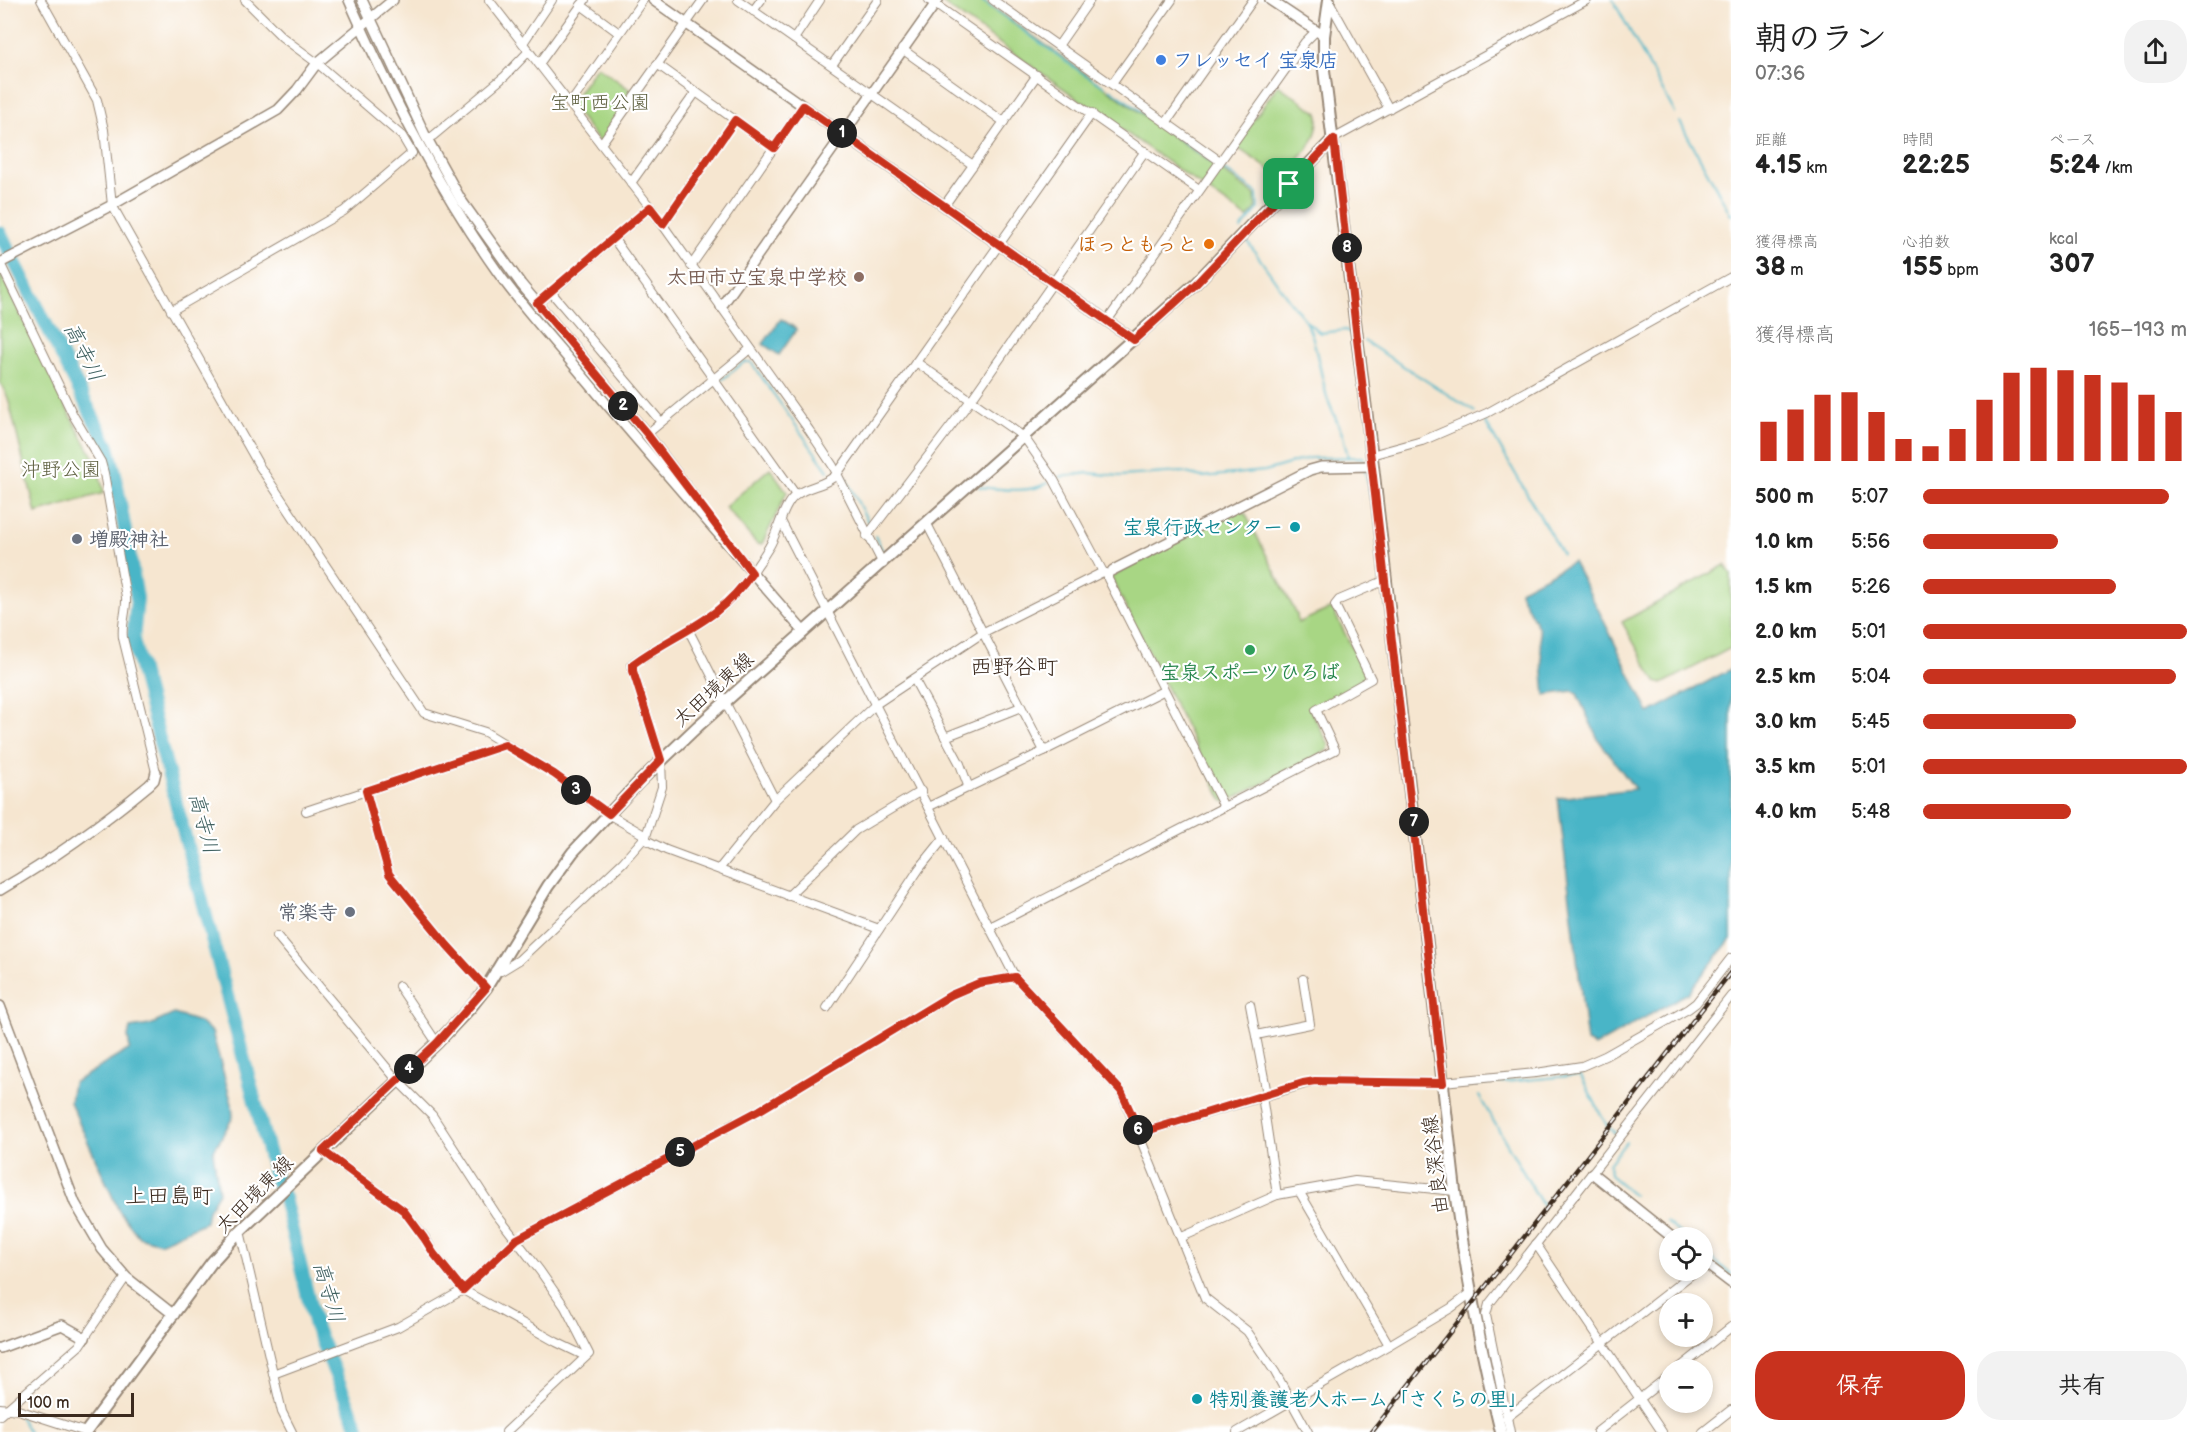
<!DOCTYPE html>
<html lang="ja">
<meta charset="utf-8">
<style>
body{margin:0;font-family:"Balsamiq Sans","Klee One",sans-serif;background:#f2f2f2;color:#222;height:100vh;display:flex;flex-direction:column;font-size:22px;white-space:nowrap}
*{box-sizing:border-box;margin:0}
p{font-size:20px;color:#767676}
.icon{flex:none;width:33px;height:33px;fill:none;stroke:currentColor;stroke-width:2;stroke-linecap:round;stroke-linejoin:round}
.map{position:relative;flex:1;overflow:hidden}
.drawer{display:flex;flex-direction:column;background:#fff;width:480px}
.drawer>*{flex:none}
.controls{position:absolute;left:1659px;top:1227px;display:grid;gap:12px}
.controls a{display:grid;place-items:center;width:54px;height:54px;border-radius:50%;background:#fff;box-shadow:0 3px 9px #0003;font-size:30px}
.scale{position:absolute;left:18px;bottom:15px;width:116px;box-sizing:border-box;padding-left:6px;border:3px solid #3b2a1e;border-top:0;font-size:16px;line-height:21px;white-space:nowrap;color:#3b2a1e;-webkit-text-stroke:4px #fff;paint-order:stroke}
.pin{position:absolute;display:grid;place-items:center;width:51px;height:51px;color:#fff;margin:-26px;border-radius:12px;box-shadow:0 3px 9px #0006}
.km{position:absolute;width:30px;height:30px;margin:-15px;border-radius:50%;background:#222;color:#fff;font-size:16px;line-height:30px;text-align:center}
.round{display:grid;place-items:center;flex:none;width:63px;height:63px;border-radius:24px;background:#f2f2f2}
.head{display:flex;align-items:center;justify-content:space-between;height:102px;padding:0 24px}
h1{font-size:33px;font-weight:600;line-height:45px}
.figures{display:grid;grid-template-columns:repeat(3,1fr);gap:9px;height:102px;padding:6px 24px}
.figures div{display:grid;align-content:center}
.figures b{font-size:26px;font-weight:600}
.figures small{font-size:16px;font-weight:400}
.figures p{font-size:16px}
.chart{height:168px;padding:12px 24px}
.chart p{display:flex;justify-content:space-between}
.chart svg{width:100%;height:108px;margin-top:6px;stroke:#c8321e;stroke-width:6}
.action{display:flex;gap:12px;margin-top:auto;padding:12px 24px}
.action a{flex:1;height:69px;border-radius:24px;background:#c8321e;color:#fff;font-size:24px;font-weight:600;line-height:69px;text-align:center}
.action a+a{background:#f2f2f2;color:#222}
ul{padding:0 24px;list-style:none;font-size:20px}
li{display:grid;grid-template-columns:96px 72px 1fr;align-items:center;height:45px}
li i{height:15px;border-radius:8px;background:#c8321e}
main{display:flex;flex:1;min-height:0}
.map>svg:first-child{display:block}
</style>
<main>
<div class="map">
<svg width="1731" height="1432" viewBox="0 0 1731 1432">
<rect width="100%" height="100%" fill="#fff"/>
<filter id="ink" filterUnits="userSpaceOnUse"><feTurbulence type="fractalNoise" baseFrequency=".0167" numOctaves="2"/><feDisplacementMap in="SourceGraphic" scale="12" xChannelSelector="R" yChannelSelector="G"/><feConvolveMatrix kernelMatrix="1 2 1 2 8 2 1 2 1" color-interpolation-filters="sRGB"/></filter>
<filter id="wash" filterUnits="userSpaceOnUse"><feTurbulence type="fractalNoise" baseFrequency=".008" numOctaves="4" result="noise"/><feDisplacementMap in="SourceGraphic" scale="24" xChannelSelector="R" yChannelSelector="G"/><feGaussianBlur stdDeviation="1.35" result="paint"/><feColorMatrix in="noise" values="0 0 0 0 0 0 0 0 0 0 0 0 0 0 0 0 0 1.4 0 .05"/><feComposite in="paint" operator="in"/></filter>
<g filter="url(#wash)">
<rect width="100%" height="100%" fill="#f6e6d0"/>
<g fill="#a8d684" stroke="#728051" stroke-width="1.5">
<polygon points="938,0 983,0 1255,195 1256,209 1247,218"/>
<polygon points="597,66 636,94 601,144 570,104"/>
<path d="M1278 85 1318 113C1320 143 1300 157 1282 178L1235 146Z"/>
<polygon points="0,273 71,417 97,464 104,493 36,513 8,398 0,382"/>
<polygon points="770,468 787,492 762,544 757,544 725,507"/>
<polygon points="1238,510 1245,513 1297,615 1298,623 1329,609 1333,610 1367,677 1366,680 1310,709 1329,745 1328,750 1227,802 1223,801 1111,577"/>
<polygon points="1725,565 1731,574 1731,648 1662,684 1656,682 1622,622"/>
</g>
<g fill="#4ab5c7" stroke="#427072" stroke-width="1.5">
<polygon points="781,319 797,329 779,355 763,344"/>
<polygon points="1573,562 1598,609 1649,713 1731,669 1731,939 1688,993 1595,1046 1587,1042 1558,798 1635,789 1598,739 1577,694 1573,691 1545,695 1539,629 1521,595 1520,590"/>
<polygon points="174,1014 199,1022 212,1032 232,1104 233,1117 213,1152 219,1192 208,1210 206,1222 160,1243 139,1237 119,1211 70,1102 73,1083 130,1049 128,1037 130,1028 150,1025"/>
</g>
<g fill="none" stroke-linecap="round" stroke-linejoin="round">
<g stroke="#4ab5c7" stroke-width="2">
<polyline points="981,0 1081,72 1105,87"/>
<polyline points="1613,0 1675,113"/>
<polyline points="1110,89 1215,164"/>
<polyline points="1680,122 1731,215"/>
<polyline points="1220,167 1257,193 1258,209 1241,229"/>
<polyline points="1245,238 1289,300 1306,321 1320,333 1346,330 1350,333"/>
<polyline points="1306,321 1313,338 1327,398 1343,436 1348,457"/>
<polyline points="1364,341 1475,412"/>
<polyline points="719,382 744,362 751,362 828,471"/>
<polyline points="678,413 714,385"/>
<polyline points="1483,418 1562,554"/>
<polyline points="1365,468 1371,498"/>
<polyline points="845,477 869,524"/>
<polyline points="1060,477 1088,473 1120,476 1182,472 1202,477 1265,471 1309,458 1363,457 1364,462"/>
<path d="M979 487C1002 489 1028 494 1048 483"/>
<polyline points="919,522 964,482"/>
<polyline points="875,536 883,552 886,552"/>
<polyline points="1581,1076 1606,1124 1615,1133"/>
<polyline points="1451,1087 1580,1075"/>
<polyline points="1479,1096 1543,1206"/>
<polyline points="1626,1142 1609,1164 1610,1175 1634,1195"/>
<polyline points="1666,1222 1686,1238"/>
<polyline points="1702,1251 1731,1274"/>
<polyline points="19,1416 29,1432"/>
</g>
<polyline stroke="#4ab5c7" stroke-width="14" points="0,233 108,447 114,469 137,598 133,640 276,1181 284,1198 315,1326 360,1432"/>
</g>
</g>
<g filter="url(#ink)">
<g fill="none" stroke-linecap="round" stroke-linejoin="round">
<defs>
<g id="minor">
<polyline points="41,0 97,100 104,130 112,205 260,467 424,713 485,732 554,774 608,814 646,836"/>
<polyline points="489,0 650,207 809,430 833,466 883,564"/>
<polyline points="738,0 973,165"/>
<polyline points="929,0 1199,190"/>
<polyline points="993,0 1220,161"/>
<polyline points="1329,1 1389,109"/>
<polyline points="581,5 619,33"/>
<polyline points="753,11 761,0"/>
<polyline points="794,39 820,0"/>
<polyline points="523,43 552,0"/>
<polyline points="1058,46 1090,0"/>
<polyline points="902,49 1004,122"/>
<polyline points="539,64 585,0"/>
<polyline points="657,64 774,148"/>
<polyline points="832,65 878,0"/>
<polyline points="1112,84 1172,0"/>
<polyline points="570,104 643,0"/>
<polyline points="1166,123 1253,0"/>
<polyline points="433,136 505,76 529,51"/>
<polyline points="1333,139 1587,0"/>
<polyline points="601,144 703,0"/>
<polyline points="631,183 696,92"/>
<polyline points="944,206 1037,75"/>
<polyline points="663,224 735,120"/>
<polyline points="613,238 796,495"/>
<path d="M0 263 73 415 101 462 104 473 126 597C127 611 121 624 123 638L156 772"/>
<polyline points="691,266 803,106"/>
<polyline points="551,292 661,422"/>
<polyline points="537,304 650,207"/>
<polyline points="171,311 344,211 412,153 402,136 317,63 282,37 245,0"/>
<polyline points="1107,321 1305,42 1315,32"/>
<polyline points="916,362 1024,437 1054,480 1103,572"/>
<polyline points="647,434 750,349"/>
<polyline points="1371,455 1422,441 1487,413 1731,277"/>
<polyline points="781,521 1015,977 1121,1091 1205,1298 1247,1331 1275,1372 1308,1432"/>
<polyline points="927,524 1044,751"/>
<polyline points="867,536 971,400 1145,151"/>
<polyline points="1113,570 1108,574 1108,579 1224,807 1335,750 1316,710 1371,679 1335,605 1339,600 1386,580"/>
<polyline points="689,631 775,800"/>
<polyline points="914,679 960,764 969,788"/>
<polyline points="945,737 1021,707"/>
<polyline points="366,791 389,874 447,945 486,988"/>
<polyline points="928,807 1044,751 1163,691"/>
<polyline points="306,811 505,745"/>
<polyline points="644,839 666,850 879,929"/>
<polyline points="719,869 775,800 876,704 984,632 1103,572 1108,574"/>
<polyline points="788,896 856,830 921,791"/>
<polyline points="990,927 1224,807"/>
<polyline points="277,936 397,1080 432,1115 496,1214 540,1271 565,1307 589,1354 506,1432"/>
<path d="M495 971H501L519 960 623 862 646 836 662 787 661 760 633 671 632 664C667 639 709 625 737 592 749 578 760 562 769 547 778 533 783 504 796 495 809 485 826 486 837 474L1092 113"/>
<polyline points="399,986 437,1043"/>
<polyline points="1250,1005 1267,1094"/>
<polyline points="827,1008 919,869 944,838"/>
<polyline points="1256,1035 1310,1024 1303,979"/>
<polyline points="1443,1082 1536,1073 1582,1066 1605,1056 1688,1009 1696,1003 1731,958"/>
<polyline points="1262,1096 1277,1195"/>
<polyline points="1140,1133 1315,1081 1444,1083"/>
<polyline points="323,1151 404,1211 425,1238 434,1254 463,1290 556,1342 585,1356"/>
<polyline points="1299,1191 1389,1345"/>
<polyline points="240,1231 282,1412 292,1432"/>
<polyline points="1182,1237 1277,1195 1355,1181 1455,1191"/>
<polyline points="1536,1244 1662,1432"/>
<polyline points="1677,1370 1731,1327"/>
<polyline points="273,1374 398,1327 463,1290 517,1239 760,1110 951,995 979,983 1015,977"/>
<polyline points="0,1408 18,1410 86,1432"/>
<polyline points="0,1415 79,1346 126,1277"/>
<polyline points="1506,1418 1697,1270"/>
<polyline points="1237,1432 1389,1345 1451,1308 1471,1293"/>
<polyline points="1510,1432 1486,1315 1489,1304 1731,996"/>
<polyline points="1597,1432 1670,1375"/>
<polyline points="1703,1432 1731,1410"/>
</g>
<g id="tertiary">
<path d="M349 0C391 95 438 188 499 274 524 309 554 341 582 375 655 462 730 547 804 632"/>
<polyline points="362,0 425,135 461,200 521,284 647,434 697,501"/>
<polyline points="653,0 1134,340"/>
<polyline points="1270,0 1324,36"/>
<polyline points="0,263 112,205 278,110 297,90 317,63 393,0"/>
<polyline points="721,307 938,0"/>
<polyline points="1113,570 1310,470 1321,467 1373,466"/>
<path d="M0 890C53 859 102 824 149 785L154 780 156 772"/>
<polyline points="0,1006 75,1203 102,1249 126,1277 174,1315"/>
<polyline points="1592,1173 1673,1238"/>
<polyline points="1702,1261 1731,1283"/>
<polyline points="0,1348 62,1325 85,1338"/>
</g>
<g id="secondary">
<path d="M1329 0 1324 36V70L1373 466 1455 1191C1466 1273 1481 1352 1501 1432"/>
<polyline points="86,1432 212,1262 240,1231 437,1043 471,1007 486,988 548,886 573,852 639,782 698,726 1196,283 1333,139"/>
</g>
</defs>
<use href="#minor" stroke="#988877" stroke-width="10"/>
<use href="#tertiary" stroke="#988877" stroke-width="12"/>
<use href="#secondary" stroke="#988877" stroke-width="14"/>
<use href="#minor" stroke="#fff" stroke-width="8"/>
<use href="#tertiary" stroke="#fff" stroke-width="9"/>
<use href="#secondary" stroke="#fff" stroke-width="10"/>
<defs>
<polyline id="rail" points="1372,1432 1731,972"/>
</defs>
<use href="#rail" stroke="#3b2a1e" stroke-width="4.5"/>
<use href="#rail" stroke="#fff" stroke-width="2" stroke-dasharray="7" stroke-linecap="butt"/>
</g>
</g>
<g fill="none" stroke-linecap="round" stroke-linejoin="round" filter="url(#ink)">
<defs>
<path id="route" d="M803 106 1134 340 1197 283 1334 139 1443 1083 1315 1081 1303 1083 1140 1133 1121 1091 1015 977 979 983 951 995 760 1110 517 1239 463 1290 434 1254 424 1238 404 1211 323 1151 437 1043 486 988 447 945 389 874 366 791 505 745 554 774 609 814 661 760 633 671V664C678 631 718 623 752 573L647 434 537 303 650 207 663 224 735 120 774 148Z"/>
</defs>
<use href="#route" stroke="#fff" stroke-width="12"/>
<use href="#route" stroke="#c8321e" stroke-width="8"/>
</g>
<circle fill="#3f7fe0" stroke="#fff" stroke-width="2" cx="1161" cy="60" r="6"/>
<circle fill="#e8710a" stroke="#fff" stroke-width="2" cx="1209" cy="244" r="6"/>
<circle fill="#8d6e63" stroke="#fff" stroke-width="2" cx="859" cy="277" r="6"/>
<g fill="#0f9aa8" stroke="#fff" stroke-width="2">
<circle cx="1295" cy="527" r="6"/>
<circle cx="1197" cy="1399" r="6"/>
</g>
<g fill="#6b7280" stroke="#fff" stroke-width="2">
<circle cx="77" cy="539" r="6"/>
<circle cx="350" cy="912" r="6"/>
</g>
<circle fill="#2e9e5b" stroke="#fff" stroke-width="2" cx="1250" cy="650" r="6"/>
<g text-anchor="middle" stroke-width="4.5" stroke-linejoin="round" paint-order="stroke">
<g font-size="20" font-weight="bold" fill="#366cbe" stroke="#fff" text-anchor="start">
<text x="1173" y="67">フレッセイ 宝泉店</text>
</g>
<g font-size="20" fill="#5c5e3d" stroke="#fff">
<text x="600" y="109">宝町西公園</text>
<text x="61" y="476">沖野公園</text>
</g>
<g font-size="20" font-weight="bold" fill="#c56008" stroke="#fff" text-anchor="end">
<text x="1197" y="251">ほっともっと</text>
</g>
<g font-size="20" font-weight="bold" fill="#785e54" stroke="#fff" text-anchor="end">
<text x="847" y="284">太田市立宝泉中学校</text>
</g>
<g font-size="20" font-weight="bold" fill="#0d838f" stroke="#fff" text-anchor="end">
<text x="1283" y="534">宝泉行政センター</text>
<text x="1209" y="1406" text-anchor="start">特別養護老人ホーム「さくらの里」</text>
</g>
<g font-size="20" font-weight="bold" fill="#5b616d" stroke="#fff" text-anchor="start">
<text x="89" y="546">増殿神社</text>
<text x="338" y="919" text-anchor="end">常楽寺</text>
</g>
<g font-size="20" font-weight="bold" fill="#27864d" stroke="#fff">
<text x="1250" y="679">宝泉スポーツひろば</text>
</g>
<g font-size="20" fill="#3b2a1e" stroke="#fff">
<text transform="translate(713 689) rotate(-42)" y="7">太田境東線</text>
<text transform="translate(1435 1165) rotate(-97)" y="7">由良深谷線</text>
<text transform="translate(254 1194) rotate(-45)" y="7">太田境東線</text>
</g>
<g font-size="21" font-style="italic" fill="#416262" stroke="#fff">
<text transform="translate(84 352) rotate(63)" y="7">高寺川</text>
<text transform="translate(204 823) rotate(75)" y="7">高寺川</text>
<text transform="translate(329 1292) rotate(74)" y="7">高寺川</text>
</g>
<g font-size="22" fill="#3b2a1e" stroke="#fff">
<text x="1014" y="674">西野谷町</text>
<text x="169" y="1203">上田島町</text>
</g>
</g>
</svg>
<div class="controls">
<a><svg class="icon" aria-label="locate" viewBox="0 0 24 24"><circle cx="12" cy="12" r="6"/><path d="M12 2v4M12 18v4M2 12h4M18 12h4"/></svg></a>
<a>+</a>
<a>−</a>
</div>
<div class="scale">100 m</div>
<div class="pin" style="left:1289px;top:184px;background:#1e9e55"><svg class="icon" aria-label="arrive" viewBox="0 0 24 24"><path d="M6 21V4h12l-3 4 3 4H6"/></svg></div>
<b class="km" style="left:842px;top:133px">1</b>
<b class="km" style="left:623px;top:406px">2</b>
<b class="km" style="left:576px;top:790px">3</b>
<b class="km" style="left:409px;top:1069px">4</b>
<b class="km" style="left:680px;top:1152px">5</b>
<b class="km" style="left:1138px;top:1130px">6</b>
<b class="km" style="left:1414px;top:822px">7</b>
<b class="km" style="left:1347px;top:248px">8</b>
</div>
<section class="drawer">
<div class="head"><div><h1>朝のラン</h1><p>07:36</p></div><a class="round"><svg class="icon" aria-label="share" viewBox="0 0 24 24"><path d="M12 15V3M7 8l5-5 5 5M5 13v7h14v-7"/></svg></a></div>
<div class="figures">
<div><p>距離</p><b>4.15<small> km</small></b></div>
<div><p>時間</p><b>22:25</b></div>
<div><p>ペース</p><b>5:24<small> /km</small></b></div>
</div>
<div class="figures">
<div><p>獲得標高</p><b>38<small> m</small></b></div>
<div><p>心拍数</p><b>155<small> bpm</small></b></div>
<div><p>kcal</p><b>307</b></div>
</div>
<div class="chart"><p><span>獲得標高</span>165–193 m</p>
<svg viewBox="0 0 160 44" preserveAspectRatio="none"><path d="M5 44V28M15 44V23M25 44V17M35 44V16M45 44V24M55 44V35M65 44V38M75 44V31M85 44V19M95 44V8M105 44V6M115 44V7M125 44V9M135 44V12M145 44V17M155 44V24"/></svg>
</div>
<ul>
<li><b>500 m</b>5:07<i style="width:93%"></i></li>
<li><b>1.0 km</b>5:56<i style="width:51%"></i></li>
<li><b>1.5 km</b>5:26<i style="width:73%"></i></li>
<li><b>2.0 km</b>5:01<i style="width:100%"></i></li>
<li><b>2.5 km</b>5:04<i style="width:96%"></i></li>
<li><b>3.0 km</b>5:45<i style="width:58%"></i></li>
<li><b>3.5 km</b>5:01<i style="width:100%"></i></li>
<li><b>4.0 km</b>5:48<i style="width:56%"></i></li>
</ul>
<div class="action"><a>保存</a><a>共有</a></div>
</section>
</main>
